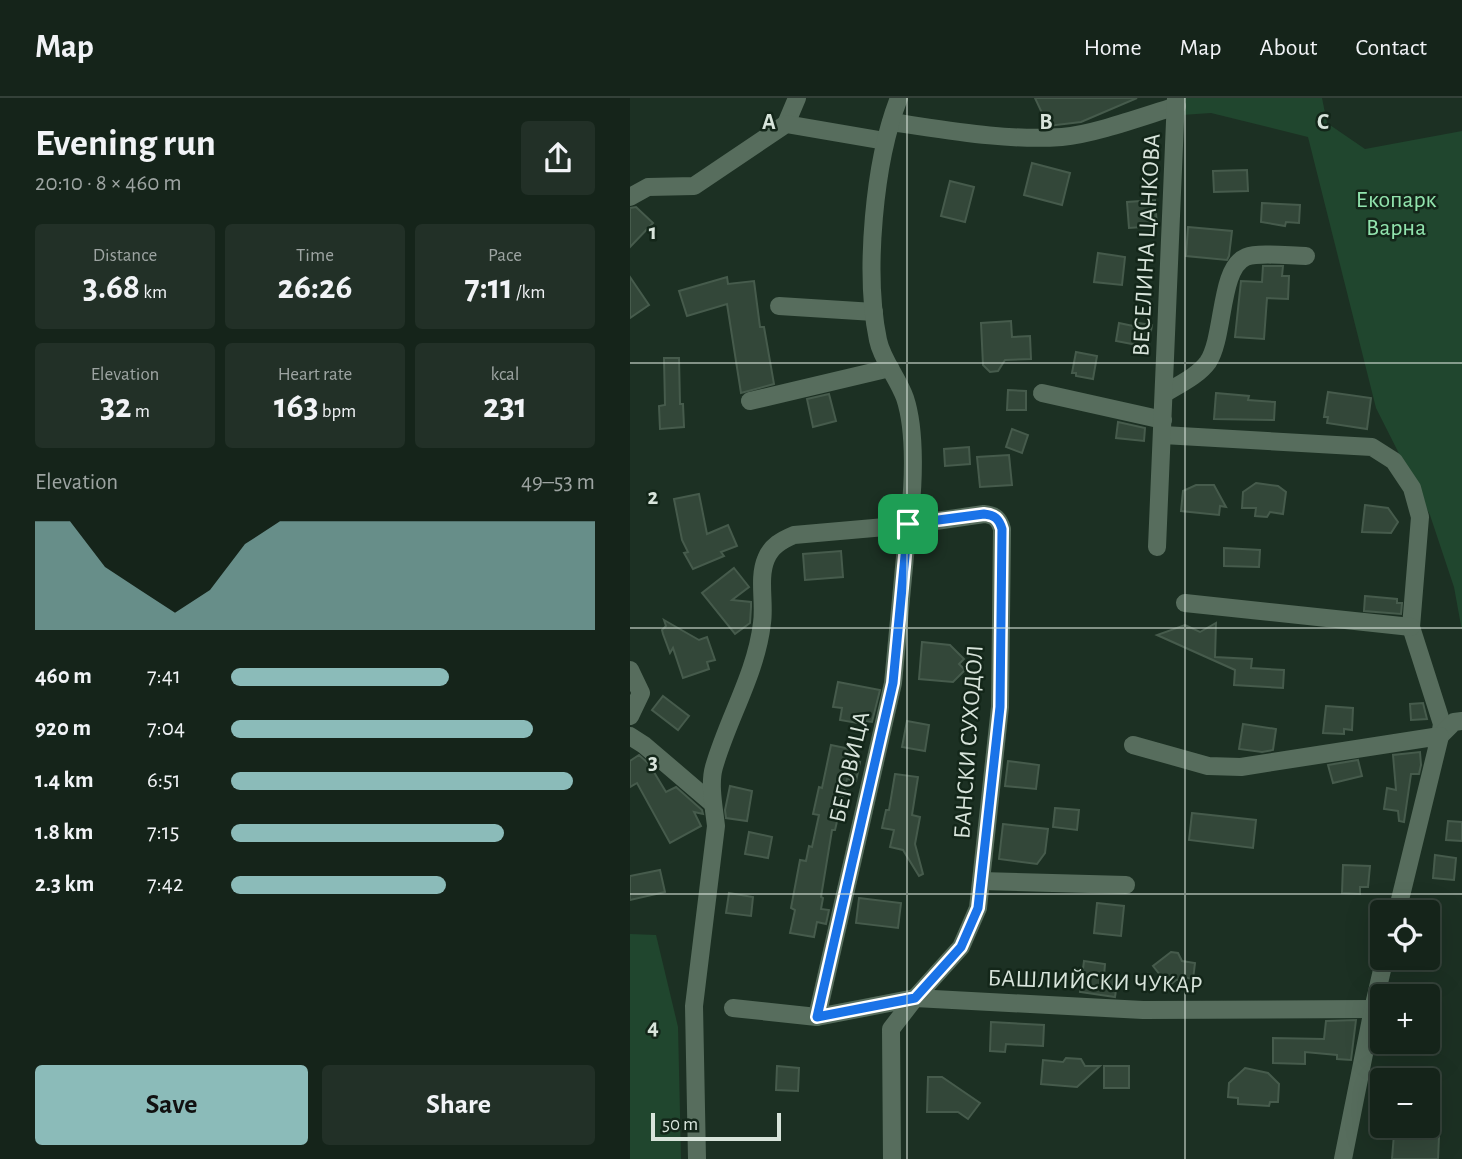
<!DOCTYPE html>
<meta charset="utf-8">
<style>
body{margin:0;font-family:"Alegreya Sans",sans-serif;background:#223027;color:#f1f3f6;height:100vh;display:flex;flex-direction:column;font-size:26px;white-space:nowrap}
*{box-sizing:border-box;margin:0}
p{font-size:23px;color:#9da4a2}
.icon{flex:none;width:38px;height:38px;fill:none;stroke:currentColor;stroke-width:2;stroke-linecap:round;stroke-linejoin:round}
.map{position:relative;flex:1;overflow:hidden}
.side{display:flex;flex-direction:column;background:#15241a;width:630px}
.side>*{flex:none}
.controls{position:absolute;left:740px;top:802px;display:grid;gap:14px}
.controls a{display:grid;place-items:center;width:70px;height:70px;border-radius:7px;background:#15241a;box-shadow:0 7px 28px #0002,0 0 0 2px #344139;font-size:35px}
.scale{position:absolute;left:21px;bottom:18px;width:130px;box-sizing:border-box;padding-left:7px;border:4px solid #d8e4db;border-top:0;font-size:19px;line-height:24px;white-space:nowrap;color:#d8e4db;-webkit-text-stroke:5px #132619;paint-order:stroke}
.pin{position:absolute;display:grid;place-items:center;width:60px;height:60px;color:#fff;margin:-30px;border-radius:14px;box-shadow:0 4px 10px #0006}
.round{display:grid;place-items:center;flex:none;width:74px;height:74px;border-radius:7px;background:#223027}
.overview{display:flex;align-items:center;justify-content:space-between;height:119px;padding:0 35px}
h1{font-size:38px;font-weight:700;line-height:52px}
.stats{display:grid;grid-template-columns:repeat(3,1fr);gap:10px;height:119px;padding:7px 35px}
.stats div{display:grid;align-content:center;border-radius:7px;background:#223027;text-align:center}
.stats b{font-size:35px;font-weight:700}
.stats small{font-size:19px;font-weight:400}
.stats p{font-size:19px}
.chart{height:196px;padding:14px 35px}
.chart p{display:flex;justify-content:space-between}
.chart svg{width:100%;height:126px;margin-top:7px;fill:#8bbbb9;opacity:.7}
.primary-button{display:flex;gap:14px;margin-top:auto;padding:14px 35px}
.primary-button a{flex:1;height:80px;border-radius:7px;background:#8bbbb9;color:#111;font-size:28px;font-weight:700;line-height:80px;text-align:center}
.primary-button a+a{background:#223027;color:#f1f3f6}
ul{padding:0 35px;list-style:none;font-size:23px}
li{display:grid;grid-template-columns:112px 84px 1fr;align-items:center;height:52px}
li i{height:18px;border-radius:9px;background:#8bbbb9}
header{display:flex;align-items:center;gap:42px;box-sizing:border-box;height:98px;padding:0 35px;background:#15241a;border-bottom:2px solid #344139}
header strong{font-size:33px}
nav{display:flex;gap:38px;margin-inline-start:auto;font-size:24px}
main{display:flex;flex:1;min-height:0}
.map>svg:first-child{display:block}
</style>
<header>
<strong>Map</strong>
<nav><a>Home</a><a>Map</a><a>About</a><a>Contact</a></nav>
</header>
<main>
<section class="side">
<div class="overview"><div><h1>Evening run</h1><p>20:10 · 8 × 460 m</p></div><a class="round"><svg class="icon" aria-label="share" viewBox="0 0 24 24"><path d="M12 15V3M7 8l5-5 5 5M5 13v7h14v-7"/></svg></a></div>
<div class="stats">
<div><p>Distance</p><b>3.68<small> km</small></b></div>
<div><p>Time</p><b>26:26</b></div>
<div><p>Pace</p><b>7:11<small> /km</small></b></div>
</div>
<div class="stats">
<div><p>Elevation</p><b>32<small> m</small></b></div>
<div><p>Heart rate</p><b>163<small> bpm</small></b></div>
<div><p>kcal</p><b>231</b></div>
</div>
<div class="chart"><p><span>Elevation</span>49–53 m</p>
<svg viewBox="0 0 160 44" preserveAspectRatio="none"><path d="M0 44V6L10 6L20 22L30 30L40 38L50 30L60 14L70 6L80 6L90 6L100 6L110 6L120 6L130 6L140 6L150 6L160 6V44z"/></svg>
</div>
<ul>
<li><b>460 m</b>7:41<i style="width:60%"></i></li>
<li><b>920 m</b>7:04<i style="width:83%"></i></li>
<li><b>1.4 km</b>6:51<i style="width:94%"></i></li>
<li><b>1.8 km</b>7:15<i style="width:75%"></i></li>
<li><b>2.3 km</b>7:42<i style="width:59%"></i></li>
</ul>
<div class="primary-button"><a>Save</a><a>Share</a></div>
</section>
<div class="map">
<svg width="832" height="1061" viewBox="0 0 832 1061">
<rect width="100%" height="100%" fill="#1c3023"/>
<g fill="#20462e">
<polygon points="551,0 692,0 697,25 735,51 832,33 832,533 824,489 800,417 746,310 678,39 581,15 552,17"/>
<polygon points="0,836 26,837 48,929 51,1061 0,1061"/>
</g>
<g fill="#334739" stroke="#465b4c" stroke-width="2">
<polygon points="405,0 507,0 451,24 418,28"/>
<polygon points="402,65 440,75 432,107 394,97"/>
<polygon points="617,72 618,93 584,94 583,73"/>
<polygon points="320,83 344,89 335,124 311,118"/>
<polygon points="525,102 527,128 499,130 497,104"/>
<polygon points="632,105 670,107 669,125 656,124 655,128 631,124"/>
<polygon points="6,109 23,125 0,149 0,110"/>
<polygon points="558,129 602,133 599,158 597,162 556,158"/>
<polygon points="468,155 495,159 492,187 464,184"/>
<polygon points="633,168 653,168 652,178 659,178 658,201 637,200 634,241 605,239 611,183 632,184"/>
<polygon points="0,179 19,207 0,220"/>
<polygon points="97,179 98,186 124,183 130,229 134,229 144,286 111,295 97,206 57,218 49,193"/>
<polygon points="381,223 382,239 400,238 401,261 375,262 368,273 360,274 353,267 351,225"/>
<polygon points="489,225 508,229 508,225 522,227 518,249 486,243"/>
<polygon points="446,254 467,258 463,281 446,278 446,275 442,275"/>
<polygon points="34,260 49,260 50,306 53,306 54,329 30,331 29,308 35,307"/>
<polygon points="378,292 396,293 396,312 377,312"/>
<polygon points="698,294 741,300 737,331 697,325 698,319 694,319"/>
<polygon points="586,295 619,298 618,302 645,304 644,322 584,321"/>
<polygon points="199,296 206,323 183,329 177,301"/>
<polygon points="488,324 515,330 514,343 486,340"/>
<polygon points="382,331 398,337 392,355 376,349"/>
<polygon points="339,349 340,366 315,368 314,351"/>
<polygon points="379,357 382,387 350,389 347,359"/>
<polygon points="626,385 648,388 656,394 653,416 640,414 637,419 625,418 626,410 612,410 613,394"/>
<polygon points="566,387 584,387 596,409 590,408 589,417 551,413 553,393"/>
<polygon points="69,396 77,436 98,427 107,448 91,454 94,458 63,471 54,455 58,454 52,442 44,401"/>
<polygon points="735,407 758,410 768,424 761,435 732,434"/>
<polygon points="594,450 630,452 629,469 594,468"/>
<polygon points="211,453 213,479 175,482 173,456"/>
<polygon points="104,470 119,489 102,502 121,504 121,509 120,525 105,536 72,495"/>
<polygon points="735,498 767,501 767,505 772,505 771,516 734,513"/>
<polygon points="34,522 69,542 77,539 85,562 77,564 79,571 53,580 43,550 40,555 33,536 32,532 36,528"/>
<polygon points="586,525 585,559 622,561 621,570 654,572 653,590 604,587 605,572 527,537 555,527 570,534"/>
<polygon points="292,544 320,547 334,561 329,566 335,572 323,584 289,581"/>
<polygon points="208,584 250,592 242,624 235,623 233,626 210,622 212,610 203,609"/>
<polygon points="33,598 59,618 48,632 22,612"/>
<polygon points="793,605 797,621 781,622 780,606"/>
<polygon points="696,608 723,610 722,632 714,631 714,636 693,635"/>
<polygon points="277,623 299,627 295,653 272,649"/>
<polygon points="613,626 646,631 643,652 632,654 609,651"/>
<polygon points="201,647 225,652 223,662 230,664 226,683 217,681 205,732 202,732 191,799 193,800 191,811 199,812 196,826 187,824 184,839 160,835 165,812 161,810 170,762 176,763 179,748 182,749 189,717 183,716 189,689 192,690"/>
<polygon points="790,654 791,667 789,676 781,676 774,724 769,723 768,713 754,711 757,690 766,692 763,657"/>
<polygon points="9,657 19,666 36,694 46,689 72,712 73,716 64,714 71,728 40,745 7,685 0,689 0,663"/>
<polygon points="728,662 732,678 703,685 698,667"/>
<polygon points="378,663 409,667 406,691 375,688"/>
<polygon points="265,676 288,679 282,717 290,719 285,746 293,776 289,778 273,752 260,749 264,732 252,730 256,712 259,712"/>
<polygon points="100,688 122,693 117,723 96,720 95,712"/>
<polygon points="425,710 449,712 447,732 423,729"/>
<polygon points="562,715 626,722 623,750 559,742"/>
<polygon points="818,723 832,724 832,743 816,742"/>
<polygon points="373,726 418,731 415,755 407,766 369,761"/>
<polygon points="119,734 142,739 138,760 115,756"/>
<polygon points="805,757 826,760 824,782 803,780"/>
<polygon points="713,767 740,768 738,789 730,789 730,796 712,795"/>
<polygon points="30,772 35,794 0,802 0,778"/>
<polygon points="99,795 123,799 121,818 96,815"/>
<polygon points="229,800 271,805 268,830 226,825"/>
<polygon points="467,805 494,808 491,838 464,835"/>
<polygon points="541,854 548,855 552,863 565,865 563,881 552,879 552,882 546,882 539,888 523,868"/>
<polygon points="454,863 475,866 474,878 488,879 485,899 450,894"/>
<polygon points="726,922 721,962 707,961 707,957 675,954 675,966 643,965 643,940 694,941 696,923"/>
<polygon points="361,924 414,927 413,948 376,946 375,954 360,953"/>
<polygon points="436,960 451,961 455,968 470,968 447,989 411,986 413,962 433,964"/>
<polygon points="147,968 169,970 168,993 146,992"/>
<rect x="474" y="968" width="25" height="22"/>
<polygon points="615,970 638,975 649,986 648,1004 640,1004 639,1008 608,1006 608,1000 598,999 599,985"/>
<polygon points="298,979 312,979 350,1005 338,1021 328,1014 297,1014"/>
<polygon points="764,1036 809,1039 808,1061 762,1061"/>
</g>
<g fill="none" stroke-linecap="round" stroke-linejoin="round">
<g stroke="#576d5d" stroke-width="18">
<path d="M261 24C317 32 375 43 432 39 465 36 514 18 547 8"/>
<polyline points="156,26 167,0"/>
<polyline points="0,99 18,89 64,88 156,26 255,43"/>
<polyline points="149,208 244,214"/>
<polyline points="412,295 533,322"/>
<path d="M534 296C548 287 568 278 578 264 595 238 589 170 616 159 629 154 661 158 676 158"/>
<polyline points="120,303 260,270"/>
<polyline points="533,337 742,349 764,363 782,390 790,419 781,529 812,626 810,638"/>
<polyline points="527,449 546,0"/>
<polyline points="555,505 781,529"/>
<polyline points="0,572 11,595 0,618"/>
<polyline points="0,638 14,647 83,706"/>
<polyline points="810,638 824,624 832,623"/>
<polyline points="503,647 578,668 611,669 810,638 767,814"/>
<polyline points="351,783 496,787"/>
<polyline points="103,910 187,919 285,900 513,912 743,911"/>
<path d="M187 919 263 585 278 427 354 416C365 417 369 421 372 431L370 609 348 810 331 849 285 900 261 931 262 1061"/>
<path d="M67 1061 64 908 86 728C84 710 79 686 84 669 98 620 126 576 132 525 135 505 128 480 136 461 141 448 152 442 164 437L278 427C284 392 286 333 275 300 268 280 252 262 248 242 234 175 244 63 269 0"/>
<polyline points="713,1061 743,911 755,859"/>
</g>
</g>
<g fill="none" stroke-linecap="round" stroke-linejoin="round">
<defs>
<path id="route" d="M354 416C365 417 369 421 372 431L370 609 348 810 331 849 285 900 187 919 263 585 278 426Z"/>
</defs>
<use href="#route" stroke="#fff" stroke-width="14"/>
<use href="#route" stroke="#1a73e8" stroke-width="9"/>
</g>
<path fill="none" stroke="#d8e4db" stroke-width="2" stroke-opacity="0.55" d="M277 0V1061M555 0V1061M0 265H832M0 530H832M0 796H832"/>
<g text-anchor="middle" stroke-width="5" stroke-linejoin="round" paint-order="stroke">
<g font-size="24" fill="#91e3ad" stroke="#132619">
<text x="766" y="109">Екопарк<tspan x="766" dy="28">Варна</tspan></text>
</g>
<g font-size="24" fill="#d8e4db" stroke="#132619">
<text transform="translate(516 147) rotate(-87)" y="8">ВЕСЕЛИНА ЦАНКОВА</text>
<text transform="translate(338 644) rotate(-86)" y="8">БАНСКИ СУХОДОЛ</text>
<text transform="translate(219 669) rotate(-77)" y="8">БЕГОВИЦА</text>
<text transform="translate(465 883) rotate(2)" y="8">БАШЛИЙСКИ ЧУКАР</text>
</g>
</g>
<g font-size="23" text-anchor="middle" font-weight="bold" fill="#d8e4db" stroke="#132619" stroke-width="5" stroke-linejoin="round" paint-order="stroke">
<text x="139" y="31">A</text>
<text x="416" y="31">B</text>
<text x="693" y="31">C</text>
<text x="23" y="141">1</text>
<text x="23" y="406">2</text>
<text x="23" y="671">3</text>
<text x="23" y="936">4</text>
</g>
</svg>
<div class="controls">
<a><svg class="icon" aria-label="locate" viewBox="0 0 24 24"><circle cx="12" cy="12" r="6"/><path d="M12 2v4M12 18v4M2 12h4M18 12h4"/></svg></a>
<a>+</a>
<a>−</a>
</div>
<div class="scale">50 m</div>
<div class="pin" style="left:278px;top:426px;background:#1e9e55"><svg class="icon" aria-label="arrive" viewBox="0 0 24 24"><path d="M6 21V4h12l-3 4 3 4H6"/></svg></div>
</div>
</main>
